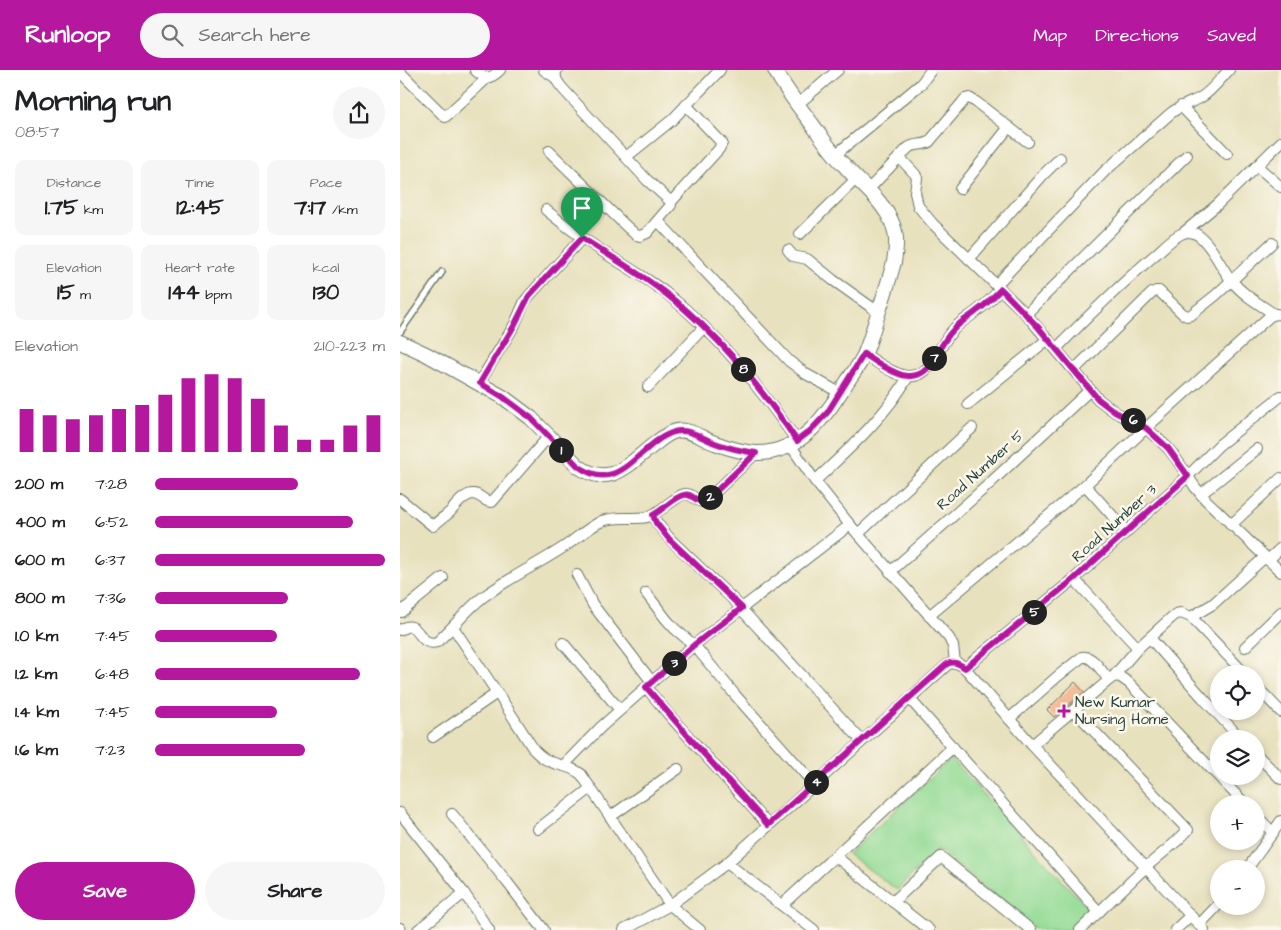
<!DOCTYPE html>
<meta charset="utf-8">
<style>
body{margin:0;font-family:"Architects Daughter",sans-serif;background:#f6f6f6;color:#202124;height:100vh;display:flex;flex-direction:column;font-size:19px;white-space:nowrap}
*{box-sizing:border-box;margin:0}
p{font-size:16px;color:#757577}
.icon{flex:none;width:28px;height:28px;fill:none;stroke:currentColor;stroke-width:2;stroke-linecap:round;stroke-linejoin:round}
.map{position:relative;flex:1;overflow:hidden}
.details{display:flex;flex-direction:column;background:#fff;width:400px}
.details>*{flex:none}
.tools{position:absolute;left:810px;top:595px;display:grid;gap:10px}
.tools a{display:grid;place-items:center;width:55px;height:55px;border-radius:50%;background:#fff;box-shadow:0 2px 8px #0003;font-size:25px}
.pin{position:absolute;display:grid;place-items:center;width:42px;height:42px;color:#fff;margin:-51px -21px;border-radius:50% 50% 50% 0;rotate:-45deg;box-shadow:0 0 5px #0007}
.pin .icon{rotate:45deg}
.km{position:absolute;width:25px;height:25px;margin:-12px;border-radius:50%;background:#222;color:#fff;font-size:14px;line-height:25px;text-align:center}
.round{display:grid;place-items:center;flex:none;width:52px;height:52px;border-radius:26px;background:#f6f6f6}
.headline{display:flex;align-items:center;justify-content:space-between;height:85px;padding:0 15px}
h1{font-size:28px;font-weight:800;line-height:38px}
.figures{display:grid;grid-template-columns:repeat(3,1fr);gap:8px;height:85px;padding:5px 15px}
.figures div{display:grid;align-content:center;border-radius:10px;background:#f6f6f6;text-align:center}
.figures b{font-size:21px;font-weight:800}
.figures small{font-size:14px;font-weight:400}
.figures p{font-size:14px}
.chart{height:140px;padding:10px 15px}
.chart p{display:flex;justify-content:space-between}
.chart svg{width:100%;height:90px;margin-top:5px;stroke:#b5179e;stroke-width:6}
.button{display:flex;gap:10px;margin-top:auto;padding:10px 15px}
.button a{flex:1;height:58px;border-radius:30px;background:#b5179e;color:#fff;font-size:20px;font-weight:800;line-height:58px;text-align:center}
.button a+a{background:#f6f6f6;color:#202124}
ul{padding:0 15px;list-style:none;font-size:16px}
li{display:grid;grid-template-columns:80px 60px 1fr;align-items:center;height:38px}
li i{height:12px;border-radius:6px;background:#b5179e}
header{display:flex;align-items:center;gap:30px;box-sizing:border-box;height:70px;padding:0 25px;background:#b5179e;color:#fff}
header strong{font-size:24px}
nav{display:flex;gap:28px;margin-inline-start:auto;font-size:18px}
.search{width:350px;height:45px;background:#f6f6f6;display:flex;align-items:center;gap:12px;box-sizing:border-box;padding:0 18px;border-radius:28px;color:#757577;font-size:19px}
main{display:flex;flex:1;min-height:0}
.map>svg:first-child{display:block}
</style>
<header>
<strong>Runloop</strong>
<div class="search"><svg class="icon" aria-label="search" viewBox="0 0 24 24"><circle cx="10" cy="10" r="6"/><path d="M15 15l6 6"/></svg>Search here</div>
<nav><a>Map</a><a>Directions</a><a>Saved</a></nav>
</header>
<main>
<section class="details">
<div class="headline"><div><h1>Morning run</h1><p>08:57</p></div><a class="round"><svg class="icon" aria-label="share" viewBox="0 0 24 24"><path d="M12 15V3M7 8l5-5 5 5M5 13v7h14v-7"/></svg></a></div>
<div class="figures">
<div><p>Distance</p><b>1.75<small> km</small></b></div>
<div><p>Time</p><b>12:45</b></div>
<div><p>Pace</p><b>7:17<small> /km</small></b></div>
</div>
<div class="figures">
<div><p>Elevation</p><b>15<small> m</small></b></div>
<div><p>Heart rate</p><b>144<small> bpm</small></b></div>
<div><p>kcal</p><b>130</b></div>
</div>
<div class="chart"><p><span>Elevation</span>210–223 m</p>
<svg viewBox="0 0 160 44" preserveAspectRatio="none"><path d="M5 44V23M15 44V26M25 44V28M35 44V26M45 44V23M55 44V21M65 44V16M75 44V8M85 44V6M95 44V8M105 44V18M115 44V31M125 44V38M135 44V38M145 44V31M155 44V26"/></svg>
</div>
<ul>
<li><b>200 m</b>7:28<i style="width:62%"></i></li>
<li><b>400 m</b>6:52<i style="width:86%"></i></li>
<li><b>600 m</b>6:37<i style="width:100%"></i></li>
<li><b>800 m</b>7:36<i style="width:58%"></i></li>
<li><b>1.0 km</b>7:45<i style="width:53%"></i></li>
<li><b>1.2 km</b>6:48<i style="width:89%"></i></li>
<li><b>1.4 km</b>7:45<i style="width:53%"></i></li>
<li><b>1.6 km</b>7:23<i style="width:65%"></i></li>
</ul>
<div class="button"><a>Save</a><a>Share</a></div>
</section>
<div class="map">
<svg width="881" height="860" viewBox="0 0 881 860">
<rect width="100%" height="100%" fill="#fbf7ec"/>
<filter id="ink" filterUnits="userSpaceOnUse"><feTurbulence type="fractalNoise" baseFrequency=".02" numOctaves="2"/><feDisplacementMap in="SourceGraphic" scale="10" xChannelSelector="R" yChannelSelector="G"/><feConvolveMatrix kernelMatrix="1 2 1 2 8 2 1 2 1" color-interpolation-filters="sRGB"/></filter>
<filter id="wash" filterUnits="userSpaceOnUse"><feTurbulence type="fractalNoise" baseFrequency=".0096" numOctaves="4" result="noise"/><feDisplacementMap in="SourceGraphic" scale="20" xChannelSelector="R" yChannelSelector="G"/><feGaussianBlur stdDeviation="1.12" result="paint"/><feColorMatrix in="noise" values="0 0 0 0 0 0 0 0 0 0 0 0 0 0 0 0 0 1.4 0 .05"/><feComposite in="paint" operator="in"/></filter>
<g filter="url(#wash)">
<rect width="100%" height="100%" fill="#e8e1be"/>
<polygon fill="#96dc96" stroke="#5a8c65" points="551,689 690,841 671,860 636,860 538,779 497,820 448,784"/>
<g id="blocks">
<polygon fill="#f4b28a" points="675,612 684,622 654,647 647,640"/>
</g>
</g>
<g filter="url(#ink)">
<use href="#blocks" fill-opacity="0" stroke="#657664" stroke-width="1"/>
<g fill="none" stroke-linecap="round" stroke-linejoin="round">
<defs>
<polyline id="lane" points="0,262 42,202"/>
<g id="street">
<path d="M75 0C85 9 90 10 100 0"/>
<polyline points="144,0 156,8"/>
<polyline points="0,2 45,47 87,8"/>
<polyline points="397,35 438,0"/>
<polyline points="781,36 827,84"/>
<path d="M149 81 227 157 236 165 240 166 247 163 271 135V132L269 130 247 110 163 19C158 13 153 7 157 0"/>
<polyline points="435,85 521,14 531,0"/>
<polyline points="226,87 272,50 320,0"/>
<polyline points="499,87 515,104 517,108 515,122 518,136 533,154 626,244 698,329 715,342 746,358 768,378 777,390 795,417 806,430 881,502"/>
<polyline points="857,96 881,117"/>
<polyline points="560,119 609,57"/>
<path d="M468 120 508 78C515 73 522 76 529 72L562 33 565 29 569 28 576 32 628 72"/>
<polyline points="271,132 319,79 322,73 286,35"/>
<path d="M146 140C164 155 182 168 202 181 223 195 245 207 266 223 318 264 359 317 397 371"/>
<polyline points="258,151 389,291 406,304 440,323"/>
<polyline points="783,163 817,135 881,72"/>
<polyline points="400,164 457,108"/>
<polyline points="388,180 393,186 407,189 433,210 478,242"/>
<polyline points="569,189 642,106 660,88"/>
<path d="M596 215 705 101 771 43C780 36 790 33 800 28 811 22 820 9 829 0"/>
<polyline points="626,244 787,85"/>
<path d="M656 279C688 246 721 214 756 184 764 177 773 167 783 163 788 161 793 162 798 165 813 176 820 197 832 211 843 225 859 234 874 244"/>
<path d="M464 284C486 298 514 322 533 291 540 280 545 268 554 259 561 251 570 247 578 240 587 234 593 227 601 219"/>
<polyline points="674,300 752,223 756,221 759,221 783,244 787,246 791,245 816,225 872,173"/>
<polyline points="79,313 114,256 125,231 129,226 182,168"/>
<polyline points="248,317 304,257"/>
<polyline points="568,334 648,269"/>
<polyline points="391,376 415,411 450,455 549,568 553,576 555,592"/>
<path d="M415 411C449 379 485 347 508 307"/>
<polyline points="685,415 727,462"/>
<polyline points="801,424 857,379"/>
<path d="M0 429 33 456C38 451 44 447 49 443 55 437 64 423 74 424 81 425 84 432 92 432L149 366"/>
<polyline points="253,445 257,453 270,469 342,538 343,541 462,671"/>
<polyline points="831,455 881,408"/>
<polyline points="458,464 572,358"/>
<polyline points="868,490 881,478"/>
<polyline points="490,502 588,415 690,320"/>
<polyline points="177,505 193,535 252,612"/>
<polyline points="674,509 738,578"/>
<polyline points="246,523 266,549 275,559 294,575 336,626 414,714"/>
<polyline points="1,542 43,508"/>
<polyline points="529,546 685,415 746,358 870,246 877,244 881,245"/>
<polyline points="791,547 813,534 865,487"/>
<path d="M53 557 102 630 134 680C138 684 142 688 147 690 160 697 167 694 181 704L270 835 300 860"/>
<path d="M0 560C20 546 17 578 37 572 53 558 66 540 83 527 109 508 138 494 164 477 176 469 189 457 202 451 217 445 232 450 247 447 260 444 277 424 286 424 292 424 296 431 303 432L309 428 356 383"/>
<polyline points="750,568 803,628 841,669"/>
<polyline points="163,573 220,640"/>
<polyline points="845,577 881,542"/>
<polyline points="565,598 674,509 788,406 819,375 881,326"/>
<polyline points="713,607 738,578 771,548 776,544 781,543 791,547 845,604"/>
<polyline points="856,616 881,642"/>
<polyline points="246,617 269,645 368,755"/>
<polyline points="509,628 699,842"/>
<polyline points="674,640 788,760 777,771 746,797 680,860"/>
<path d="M609 649 658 606 682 587C693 585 702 602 709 610"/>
<polyline points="33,667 97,623"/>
<polyline points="632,675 709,610 713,607 719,606 729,613 845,734"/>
<polyline points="856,684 881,709"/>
<polyline points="164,695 201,657 294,575 450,455"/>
<polyline points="0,743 64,823 89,860"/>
<polyline points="52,744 107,812 144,860"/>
<polyline points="856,745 873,763"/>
<polyline points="210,747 278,699"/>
<polyline points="138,759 191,718"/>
<polyline points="435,786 529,860"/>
<polyline points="327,793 414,860"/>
<polyline points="847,799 881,751"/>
<polyline points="493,832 541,787 631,860"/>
<polyline points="382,835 553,677"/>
<polyline points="799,855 819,834"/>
<polyline points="0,858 1,860"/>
<polyline points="18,860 64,823"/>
<path d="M224 860 270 835 327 793 547 595C554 591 559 593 565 598L632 675 804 860"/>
<polyline points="775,860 790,846"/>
</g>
<path id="secondary" d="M0 272 26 284 103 327 131 348 178 396C211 420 230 392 256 373 262 368 268 363 276 361 289 358 303 369 315 373 328 378 342 382 356 383 400 384 426 346 447 312 453 303 461 293 465 283 470 271 473 259 477 247 483 229 489 211 494 192 496 179 498 168 493 155 484 131 461 115 445 96 432 83 422 68 412 54 399 37 385 19 375 0"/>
</defs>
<use href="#lane" stroke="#657664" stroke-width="8"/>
<use href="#street" stroke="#657664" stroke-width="12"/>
<use href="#secondary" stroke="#657664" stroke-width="16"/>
<use href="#lane" stroke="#fff" stroke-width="5"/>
<use href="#street" stroke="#fff" stroke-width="10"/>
<use href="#secondary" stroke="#fff" stroke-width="14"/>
</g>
</g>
<g fill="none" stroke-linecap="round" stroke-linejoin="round" filter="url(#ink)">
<defs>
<path id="route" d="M182 168C210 186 239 203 265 223 318 263 360 317 397 371L410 361 427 343 464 284C486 298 514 322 533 291 539 280 545 268 554 259 561 251 570 247 578 240 587 234 593 227 601 219L638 257 698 329 715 342 746 358 768 378 788 406 674 509 565 598C559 593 554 591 547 594L368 755 296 675 246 617 294 575 342 538 270 470 256 453 253 445C263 440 274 427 284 425 293 422 295 434 306 431L356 383C342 381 328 378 315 373 302 368 289 358 274 362 238 373 221 427 178 396L131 348 103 327 80 313 114 256 129 226Z"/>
</defs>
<use href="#route" stroke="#fff" stroke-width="10"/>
<use href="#route" stroke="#b5179e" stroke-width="6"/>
</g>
<path fill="#b5179e" stroke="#fbf7ec" stroke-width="2" d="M661.5 633.5h5v5h5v5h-5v5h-5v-5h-5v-5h5z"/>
<g text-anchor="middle" stroke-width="5" stroke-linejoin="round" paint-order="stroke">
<g font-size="15" fill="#1f3d34" stroke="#fbf7ec">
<text transform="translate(580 400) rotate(-42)" y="5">Road Number 5</text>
<text transform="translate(714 453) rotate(-42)" y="5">Road Number 3</text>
</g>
<g font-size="15" fill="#1f3d34" stroke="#fbf7ec" text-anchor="start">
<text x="675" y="637">New Kumar<tspan x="675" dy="17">Nursing Home</tspan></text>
</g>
</g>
</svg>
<div class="tools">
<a><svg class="icon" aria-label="locate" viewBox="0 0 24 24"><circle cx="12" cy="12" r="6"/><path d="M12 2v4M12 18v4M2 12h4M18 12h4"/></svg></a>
<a><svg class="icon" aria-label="layers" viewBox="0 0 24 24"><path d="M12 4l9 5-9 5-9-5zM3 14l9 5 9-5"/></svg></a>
<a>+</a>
<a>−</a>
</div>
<div class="pin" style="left:182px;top:168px;background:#1e9e55"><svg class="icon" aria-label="arrive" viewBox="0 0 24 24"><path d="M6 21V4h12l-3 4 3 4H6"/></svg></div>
<b class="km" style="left:161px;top:380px">1</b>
<b class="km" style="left:310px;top:427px">2</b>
<b class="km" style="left:274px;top:593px">3</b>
<b class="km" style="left:416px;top:712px">4</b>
<b class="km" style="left:634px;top:542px">5</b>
<b class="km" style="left:733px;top:350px">6</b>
<b class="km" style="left:534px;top:288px">7</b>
<b class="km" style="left:343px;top:299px">8</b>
</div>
</main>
